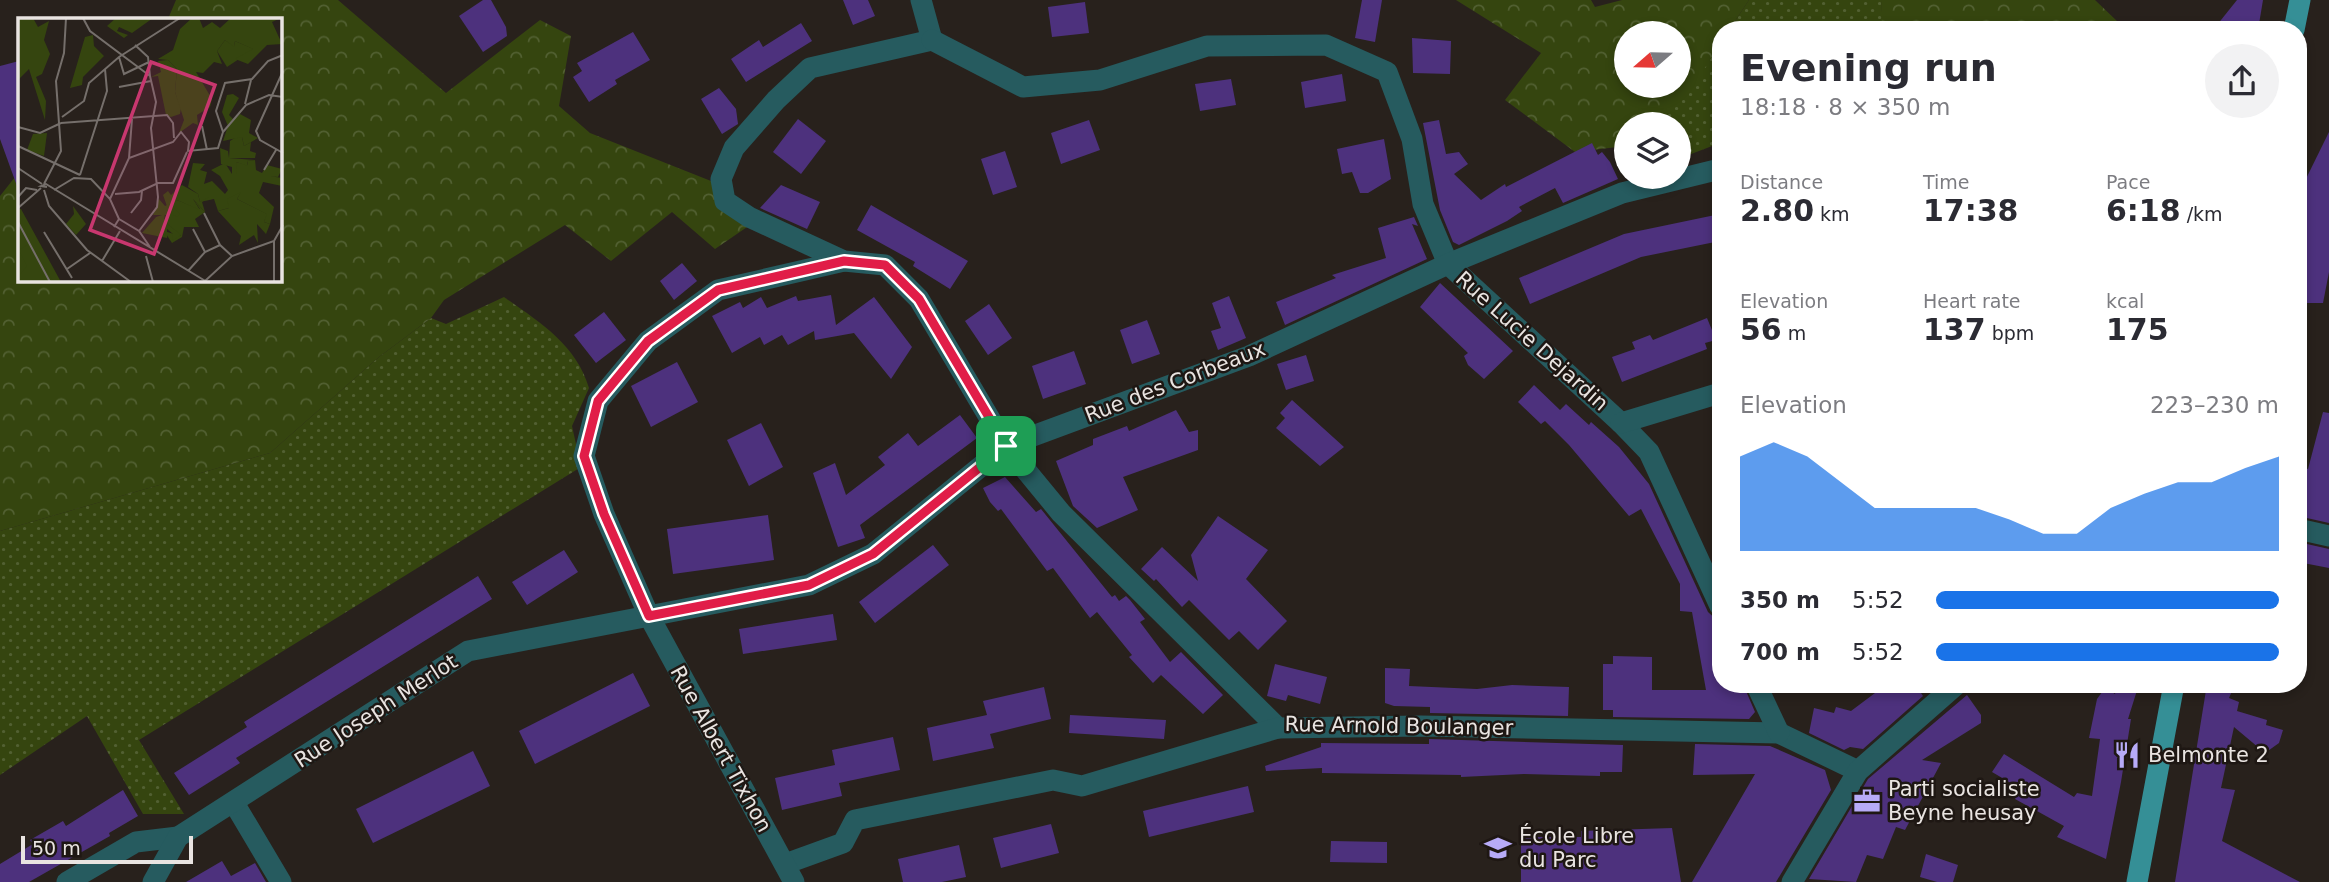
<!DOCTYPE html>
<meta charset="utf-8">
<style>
body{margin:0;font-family:"DejaVu Sans",sans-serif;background:#f2f2f3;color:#2b2b33;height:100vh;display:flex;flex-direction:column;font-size:26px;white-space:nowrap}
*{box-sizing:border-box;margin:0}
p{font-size:23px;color:#7c7c81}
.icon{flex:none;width:38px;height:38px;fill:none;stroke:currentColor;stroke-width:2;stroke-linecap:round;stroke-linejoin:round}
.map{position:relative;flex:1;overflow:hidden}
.panel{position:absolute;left:1712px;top:21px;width:595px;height:672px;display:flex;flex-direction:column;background:#fff;border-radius:28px;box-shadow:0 4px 10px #0003}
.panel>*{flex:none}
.needle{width:46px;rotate:250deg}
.controls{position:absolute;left:1614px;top:21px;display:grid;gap:14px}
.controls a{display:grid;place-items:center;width:77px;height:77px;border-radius:50%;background:#fff;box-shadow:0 4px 10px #0003;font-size:35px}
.scale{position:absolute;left:21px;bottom:18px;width:172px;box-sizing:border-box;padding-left:7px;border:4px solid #e9e4e1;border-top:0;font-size:19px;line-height:24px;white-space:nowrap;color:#e9e4e1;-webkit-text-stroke:5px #1e1713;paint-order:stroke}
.pin{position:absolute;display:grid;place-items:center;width:60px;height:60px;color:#fff;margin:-30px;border-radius:14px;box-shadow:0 4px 10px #0006}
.round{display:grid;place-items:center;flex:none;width:74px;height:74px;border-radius:37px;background:#f2f2f3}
.head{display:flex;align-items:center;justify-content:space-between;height:119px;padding:0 28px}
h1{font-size:38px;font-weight:700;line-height:52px}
.stats{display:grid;grid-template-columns:repeat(3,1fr);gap:10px;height:119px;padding:7px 28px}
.stats div{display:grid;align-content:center}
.stats b{font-size:30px;font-weight:700}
.stats small{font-size:19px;font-weight:400}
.stats p{font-size:19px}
.chart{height:196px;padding:14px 28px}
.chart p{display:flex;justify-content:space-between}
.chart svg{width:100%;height:126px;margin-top:7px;fill:#1a73e8;opacity:.7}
ul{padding:0 28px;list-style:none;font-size:23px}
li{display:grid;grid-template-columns:112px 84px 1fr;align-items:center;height:52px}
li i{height:18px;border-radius:9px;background:#1a73e8}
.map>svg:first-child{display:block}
</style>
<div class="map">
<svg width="2329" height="882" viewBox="0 0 2329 882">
<defs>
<pattern id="grass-dots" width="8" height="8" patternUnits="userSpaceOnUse" patternTransform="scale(1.75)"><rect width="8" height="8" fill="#35450f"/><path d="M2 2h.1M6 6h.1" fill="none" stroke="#526032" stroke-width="1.8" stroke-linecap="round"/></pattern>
<pattern id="forest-crowns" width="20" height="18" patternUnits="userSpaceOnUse" patternTransform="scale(1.75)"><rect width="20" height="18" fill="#35450f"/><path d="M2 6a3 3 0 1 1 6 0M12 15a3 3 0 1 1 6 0" fill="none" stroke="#526032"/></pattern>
</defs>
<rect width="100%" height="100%" fill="#28211c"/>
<g fill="url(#grass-dots)">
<polygon points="1749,0 1881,0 1883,26 1803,21 1799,30 1729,30"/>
<polygon points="1720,43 1720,143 1678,159 1678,124 1649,124 1701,71"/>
<path d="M504 297C539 322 576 344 589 388L572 426 581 467 139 740 184 814H143L87 716 0 775V531L270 453 379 357 431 318 446 324Z"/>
</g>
<g fill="url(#forest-crowns)" fill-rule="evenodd">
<polygon points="176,0 338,0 446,93 540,20 571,36 559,106 590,133 711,181 750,225 715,249 672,212 611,261 565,225 444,300 431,318 379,357 270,453 0,531 0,196 19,172 19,280 280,280 280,19 168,19"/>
<path d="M1456 0H1591L1595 7 1622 0H1749L1729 30H1720C1720 66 1673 100 1649 124H1626V146L1575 152 1505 100 1541 53ZM1626 33H1678V86H1626Z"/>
<polygon points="1881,0 2095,0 2118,22 2115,30 1799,30 1803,21 1882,26"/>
</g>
<g fill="#4d317d">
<polygon points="483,0 491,0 506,27 507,36 483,52 459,16"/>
<polygon points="843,0 868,0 875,16 853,25"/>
<polygon points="1362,0 1382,0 1375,42 1355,38"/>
<polygon points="2237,0 2263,0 2258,30 2213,30"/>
<polygon points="1085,2 1089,33 1052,37 1048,7"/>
<polygon points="801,23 812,41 746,82 731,59 759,40 763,47"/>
<polygon points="633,32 650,60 615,80 617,84 589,102 573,77 582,71 577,63"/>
<polygon points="1412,38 1451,41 1450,74 1413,73"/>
<polygon points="19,61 19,185 17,186 0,139 0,66"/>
<polygon points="1342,74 1346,101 1305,108 1301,82"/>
<polygon points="1231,79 1236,105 1200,111 1195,84"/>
<polygon points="719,88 736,109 738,124 722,134 701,99"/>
<polygon points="798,119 826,141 801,174 773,152"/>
<polygon points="1089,120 1100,150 1061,164 1051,133"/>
<polygon points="1439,120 1446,154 1459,152 1468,164 1454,174 1481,200 1505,184 1506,187 1592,143 1598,155 1602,152 1610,162 1618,179 1563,203 1555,188 1519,207 1522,211 1507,221 1459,245 1453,242 1440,210 1423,123"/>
<polygon points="2329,132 2329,272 2323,303 2298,303 2298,195"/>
<polygon points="1384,139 1391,179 1368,193 1360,193 1352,172 1342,174 1337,149"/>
<polygon points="1005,151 1017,187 993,195 981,159"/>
<polygon points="781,185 820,202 807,229 760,208"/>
<polygon points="871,205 968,261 950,289 913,266 915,262 857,230"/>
<polygon points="1720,214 1720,241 1641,257 1530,304 1519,278 1624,234"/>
<polygon points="1414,217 1418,226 1412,224 1427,259 1285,325 1276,302 1336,278 1332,275 1386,258 1378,228"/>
<polygon points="682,263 697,281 674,300 660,281"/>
<polygon points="1440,283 1513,351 1484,379 1468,365 1464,356 1468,353 1420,307"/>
<polygon points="831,295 836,325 874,297 912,347 891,379 854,333 815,340 814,331 788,345 782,335 764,345 760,337 732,353 712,316 740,302 743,308 761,297 767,308 796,296 798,301"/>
<polygon points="1229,296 1246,338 1218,350 1211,331 1221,328 1212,303"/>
<polygon points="989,304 1012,338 988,355 965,321"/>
<polygon points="604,312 626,340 596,363 574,335"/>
<polygon points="1707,318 1716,340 1705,343 1707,349 1622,382 1612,357 1635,349 1632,342 1650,335 1653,340"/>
<polygon points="1147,320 1160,354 1132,364 1120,330"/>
<polygon points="1074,351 1086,384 1043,399 1032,366"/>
<polygon points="1306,355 1314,381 1286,390 1277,364"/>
<polygon points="677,362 698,402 651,427 631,386"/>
<polygon points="1534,385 1560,410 1566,404 1589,425 1591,422 1619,447 1649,484 1708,612 1720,623 1720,684 1743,684 1755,712 1749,719 1613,717 1613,710 1603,710 1603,664 1613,664 1613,656 1652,657 1652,690 1706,690 1692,612 1680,611 1680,584 1641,509 1629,516 1569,445 1545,421 1541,424 1518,402"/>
<polygon points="1292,400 1344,447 1320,466 1276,428 1285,418 1280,413"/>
<polygon points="1176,410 1189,432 1198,430 1198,450 1123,477 1138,510 1097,528 1073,506 1056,461 1093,445 1093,439 1127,426 1129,431"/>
<polygon points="2323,412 2329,413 2329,523 2298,516 2298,466 2308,469"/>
<polygon points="960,415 977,438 860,525 865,538 838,547 813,473 835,463 846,495 885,465 878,457 908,433 918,446"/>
<polygon points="761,423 783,467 749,486 727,440"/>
<polygon points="1005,477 1036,512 1041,509 1112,597 1115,595 1119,601 1126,596 1130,600 1145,619 1140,622 1170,662 1181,652 1223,695 1203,714 1161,675 1153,683 1129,657 1132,655 1097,612 1090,618 1053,568 1047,571 1001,509 998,511 990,502 983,488"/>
<polygon points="768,515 774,560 673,574 667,529"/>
<polygon points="1218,516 1268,550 1246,579 1287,621 1258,650 1239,631 1229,640 1189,600 1182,607 1156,579 1154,581 1141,569 1162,547 1198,581 1191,555"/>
<polygon points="2298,542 2329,549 2329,568 2298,562"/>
<polygon points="933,545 949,565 875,623 859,602"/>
<polygon points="564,550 578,572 527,605 512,582"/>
<polygon points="478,576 492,599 236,758 240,763 189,795 174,773 247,727 244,722"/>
<polygon points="833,614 837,640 743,654 739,629"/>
<polygon points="1275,664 1327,677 1320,704 1288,695 1286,701 1267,696"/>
<polygon points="1385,668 1410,669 1409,686 1477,689 1512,685 1569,687 1568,716 1430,713 1430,707 1394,706 1385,703"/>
<polygon points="633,673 650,706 535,764 519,731"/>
<polygon points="1887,684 1915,684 1923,696 1863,749 1850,747 1844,750 1809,733 1814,708 1834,713 1836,707 1851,711"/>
<polygon points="2118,684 2139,684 2128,719 2131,719 2121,782 2106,859 2057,837 2064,826 2015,799 2021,789 1992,772 2004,754 2074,797 2077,793 2092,796 2100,739 2089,738 2097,699 2105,688 2115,694"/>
<polygon points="2207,684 2235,684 2229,698 2239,702 2237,711 2267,720 2266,725 2283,730 2279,743 2265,753 2234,727 2221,788 2235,790 2222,841 2300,882 2175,882"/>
<polygon points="1044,687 1051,719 990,734 994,748 933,761 927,728 987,715 983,701"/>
<polygon points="1967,695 1981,715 1981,723 1922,760 1941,763 1905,830 1896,827 1883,859 1867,855 1856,882 1809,879 1868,779"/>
<polygon points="1070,715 1166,720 1164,739 1069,733"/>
<polygon points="893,737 900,770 839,783 842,796 782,810 775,778 835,765 832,750"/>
<polygon points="1429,739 1623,745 1622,772 1600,772 1600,776 1524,774 1461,777 1461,775 1322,773 1322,768 1266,771 1265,766 1321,747 1321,743 1429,744"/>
<polygon points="1695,744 1770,746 1825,770 1831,790 1776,882 1692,882 1755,774 1693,775"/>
<polygon points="473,751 490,786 373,843 356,809"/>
<polygon points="1248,786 1254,812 1149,837 1143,811"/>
<polygon points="123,790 138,816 109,833 110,836 29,882 0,882 0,864 33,844 30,840 63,821 66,826"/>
<polygon points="1051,824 1059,853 1001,868 993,838"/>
<polygon points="1672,828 1681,882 1521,882 1521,837 1581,837 1581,831"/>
<polygon points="1331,841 1387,842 1387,863 1330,862"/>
<polygon points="959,845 966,877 942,882 903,882 898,859"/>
<polygon points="1926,854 1958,865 1953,882 1937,882 1920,877"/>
<polygon points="222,861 231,876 255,863 266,882 186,882"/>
</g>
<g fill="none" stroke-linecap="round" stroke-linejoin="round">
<g stroke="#265b5f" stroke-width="21">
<polyline points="921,0 932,40 810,68 776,100 734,148 721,179 725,201 749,217 844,261 885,265 919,299 1006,446 1061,513 1278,728 1421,726 1779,733 1858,771"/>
<polyline points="932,40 1023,87 1100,80 1207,46 1326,45 1387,72 1412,139 1423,204 1448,264 1621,423 1649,452 1720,606"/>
<polyline points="1621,423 1720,393"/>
<polyline points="2298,529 2329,536"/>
<polyline points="1756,684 1779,733"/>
<polyline points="234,803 281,882"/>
<polyline points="785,864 843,843 855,820 1053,780 1082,786 1278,728"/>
<polyline points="67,882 136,842 178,837"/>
<polyline points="153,882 178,837 468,651 809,585 873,554 1006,446 1249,356 1448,264 1622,193 1720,169"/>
<polyline points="794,882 649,616 604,514 584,456 598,401 648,341 718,290 844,261"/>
<polyline points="1792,882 1858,771 1957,684"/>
</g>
<g stroke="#358f96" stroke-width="21">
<polyline points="2294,30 2300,0"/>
<polyline points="2137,882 2174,684"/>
</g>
</g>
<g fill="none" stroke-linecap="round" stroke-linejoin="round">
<defs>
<polygon id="route" points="844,261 885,265 919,299 1006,446 873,554 809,585 649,616 604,514 584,456 598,401 648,341 718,290"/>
</defs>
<use href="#route" stroke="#fff" stroke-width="14"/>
<use href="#route" stroke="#e11d48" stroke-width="9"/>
</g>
<defs>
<symbol id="restaurant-bare" viewBox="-9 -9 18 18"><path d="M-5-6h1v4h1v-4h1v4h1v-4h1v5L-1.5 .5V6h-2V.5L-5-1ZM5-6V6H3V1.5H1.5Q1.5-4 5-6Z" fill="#b7abf8" stroke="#1e1713" stroke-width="2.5" paint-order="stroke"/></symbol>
<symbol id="office-bare" viewBox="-9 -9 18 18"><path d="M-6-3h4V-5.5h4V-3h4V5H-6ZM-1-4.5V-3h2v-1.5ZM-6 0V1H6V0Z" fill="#b7abf8" stroke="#1e1713" stroke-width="2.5" paint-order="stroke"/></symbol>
<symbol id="school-bare" viewBox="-9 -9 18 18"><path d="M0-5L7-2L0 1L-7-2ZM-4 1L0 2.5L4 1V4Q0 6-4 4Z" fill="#b7abf8" stroke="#1e1713" stroke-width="2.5" paint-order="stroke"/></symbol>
</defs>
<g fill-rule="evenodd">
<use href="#restaurant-bare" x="2108" y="736" width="38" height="38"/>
<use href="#office-bare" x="1848" y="782" width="38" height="38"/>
<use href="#school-bare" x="1479" y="829" width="38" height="38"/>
</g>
<g text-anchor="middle" stroke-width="5" stroke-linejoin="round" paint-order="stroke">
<g font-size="21" fill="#e9e4e1" stroke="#1e1713">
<text transform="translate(1532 341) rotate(42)" y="7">Rue Lucie Dejardin</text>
<text transform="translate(1175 382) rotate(-21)" y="7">Rue des Corbeaux</text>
<text transform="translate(376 711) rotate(-33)" y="7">Rue Joseph Merlot</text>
<text transform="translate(1399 726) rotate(1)" y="7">Rue Arnold Boulanger</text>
<text transform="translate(721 749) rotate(61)" y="7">Rue Albert Tixhon</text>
</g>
<g font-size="21" fill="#e9e4e1" stroke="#1e1713" text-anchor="start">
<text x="2148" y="762">Belmonte 2</text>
<text x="1888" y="796">Parti socialiste<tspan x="1888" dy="24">Beyne heusay</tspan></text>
<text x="1519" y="843">École Libre<tspan x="1519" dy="24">du Parc</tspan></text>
</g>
</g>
<g transform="translate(18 18)">
<rect width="264" height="264" fill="#28211c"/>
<path d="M98 0H135L114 15 101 9 99 13 110 17 106 20 89 8ZM75 17 76 28 86 38 65 59 64 67 52 70 67 19ZM207 22 216 28 217 23 236 31 209 49 199 33ZM150 42 159 51 157 74 163 90 162 96 153 99 148 97 140 58 133 59 143 54 140 43ZM218 119H224L226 128 233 124 232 133 238 135 237 140H211L212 123ZM237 142 238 152 244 155 249 147 264 151 260 159 252 158 264 160V168L245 164 241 175 256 189 252 206 246 204 248 196 219 181 222 175 211 190 200 193 196 181 182 184 180 176 170 169 175 145 187 146 182 152 189 154 186 166 194 163 207 176 210 172 202 158 193 152 207 145 214 156 218 144 230 147 229 143ZM141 181 147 188 159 182 182 191 175 181 187 194 177 201 181 209H166L164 219 154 225 146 213 163 218 146 203 148 197H135ZM0 194 29 249 41 264H0Z" fill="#35450f"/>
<path d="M0 0H15L20 9 31 3 26 22 32 36 24 56 18 59 28 83 27 102 11 51 0 62ZM174 0H181L185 10 194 4 202 10 213 0H263L254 4 264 26 249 27 230 46 217 41 235 31 217 23 216 29 207 22 199 33 204 46 196 44 185 55 178 54 194 81 192 89 179 97 180 107 175 105 161 115 166 102 157 74 159 51 150 42 140 41 155 32 162 11ZM215 76 221 80 211 97 216 102 222 96 233 102 231 115 240 120 226 128 224 119 205 123 210 108 204 94 209 77ZM202 130 210 133 211 140 237 142 229 143 230 148 218 144 219 156H214V149L203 146ZM164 167 180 176 182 184 191 179 184 184 187 194 175 181 182 192 159 182 154 188 162 196 159 199 151 194 145 177 150 173 153 177ZM223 174 219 181 249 196 246 204 252 206 248 216 239 206 240 225 236 217 221 227 223 218 200 193 211 190 209 181ZM55 188 68 206 58 217 48 206 56 196ZM0 191H3L43 264H36L11 226 1 232 9 248 0 259ZM147 196 146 203 163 217 154 223 155 216 149 211V220L124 215 138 199Z" fill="#35450f"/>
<path d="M29 115 26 138 9 132 15 116Z" fill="#35450f"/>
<path fill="none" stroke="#756f6b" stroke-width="2" d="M65 0 72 13 132 58 138 84 133 110 140 179 139 189 121 213M117 27 130 39 132 58M101 39 106 56 131 44M265 53 238 113 242 122 265 135M101 69 133 63M227 86 233 62M44 99 66 83 71 65 101 39 162 0M43 105 149 97 155 105 156 120M184 108 189 132M0 109 22 115 43 105M205 114 228 87 251 77 265 79M0 128 62 157M111 140 114 101M0 150 24 166M246 152 258 132M62 157 89 73 87 51M26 166 43 133 38 63 46 35 48 0M29 169 23 168 28 166 189 264M26 172 31 188 69 232 113 264M36 172 56 160 73 161 92 181 101 201 96 209M97 176 121 174 140 165H155L169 134M0 179 8 170 19 172M92 181 111 140 155 124 163 114 171 124 170 133 200 130 205 114 198 93 207 65 234 61 250 43 265 37M0 190 23 170M113 195 123 182 124 173M186 195 202 227M101 201 121 213 132 229M0 204 32 264M175 211 187 234M26 214 54 260M256 223V264M128 238 135 264M84 243 102 213M49 251 72 235M170 253 187 234 202 227 214 238M187 263 214 238 256 223 265 207"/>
<path fill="#c8376f" fill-opacity="0.15" stroke="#c8376f" stroke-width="3.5" d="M133 44 197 67 136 236 72 212Z"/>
<rect width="264" height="264" fill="none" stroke="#e9e4e1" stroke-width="3.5"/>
</g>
</svg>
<div class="controls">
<a><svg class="needle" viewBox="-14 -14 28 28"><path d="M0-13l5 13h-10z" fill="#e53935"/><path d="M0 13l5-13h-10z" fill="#7c7c81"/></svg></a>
<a><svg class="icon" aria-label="layers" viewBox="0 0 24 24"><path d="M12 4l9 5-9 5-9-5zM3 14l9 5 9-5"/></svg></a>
</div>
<div class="scale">50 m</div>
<div class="pin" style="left:1006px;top:446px;background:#1e9e55"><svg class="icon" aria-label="arrive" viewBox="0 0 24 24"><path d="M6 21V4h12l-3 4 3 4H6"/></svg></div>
<section class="panel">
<div class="head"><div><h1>Evening run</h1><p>18:18 · 8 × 350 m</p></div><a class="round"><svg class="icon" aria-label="share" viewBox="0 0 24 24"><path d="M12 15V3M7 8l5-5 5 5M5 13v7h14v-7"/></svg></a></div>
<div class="stats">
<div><p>Distance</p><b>2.80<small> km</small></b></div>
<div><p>Time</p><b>17:38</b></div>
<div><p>Pace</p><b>6:18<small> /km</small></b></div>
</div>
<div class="stats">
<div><p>Elevation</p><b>56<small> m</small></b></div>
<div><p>Heart rate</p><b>137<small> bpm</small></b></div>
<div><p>kcal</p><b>175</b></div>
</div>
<div class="chart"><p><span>Elevation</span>223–230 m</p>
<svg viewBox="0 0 160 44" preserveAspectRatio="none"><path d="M0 44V11L10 6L20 11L30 20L40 29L50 29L60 29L70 29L80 33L90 38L100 38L110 29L120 24L130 20L140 20L150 15L160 11V44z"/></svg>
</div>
<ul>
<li><b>350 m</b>5:52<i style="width:100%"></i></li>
<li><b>700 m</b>5:52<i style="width:100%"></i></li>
</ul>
</section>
</div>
